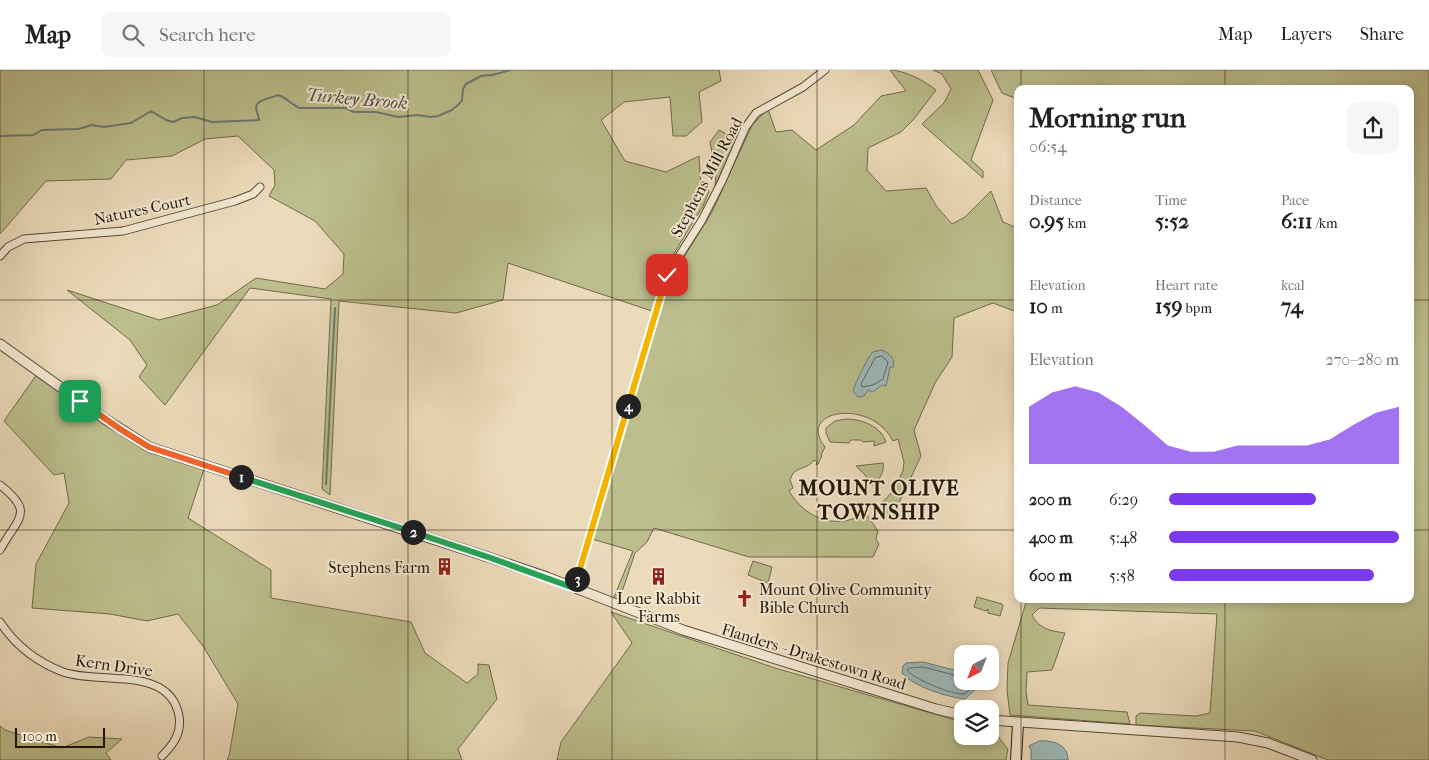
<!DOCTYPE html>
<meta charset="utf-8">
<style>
body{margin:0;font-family:"IM FELL French Canon",serif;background:#f6f6f6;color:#222;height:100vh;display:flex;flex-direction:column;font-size:19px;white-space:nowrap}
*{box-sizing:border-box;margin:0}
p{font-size:16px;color:#767676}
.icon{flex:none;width:28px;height:28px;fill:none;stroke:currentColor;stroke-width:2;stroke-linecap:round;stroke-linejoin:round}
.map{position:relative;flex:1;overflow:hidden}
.panel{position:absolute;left:1014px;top:15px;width:400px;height:518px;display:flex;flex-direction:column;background:#fff;border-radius:10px;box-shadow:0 2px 8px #0003}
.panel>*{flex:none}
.needle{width:32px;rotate:222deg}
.fabs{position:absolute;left:954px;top:575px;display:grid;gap:10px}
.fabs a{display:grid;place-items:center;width:45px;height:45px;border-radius:10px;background:#fff;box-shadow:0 2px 8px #0003;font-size:25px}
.scale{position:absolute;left:15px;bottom:12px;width:90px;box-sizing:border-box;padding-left:5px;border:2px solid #241808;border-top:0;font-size:14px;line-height:18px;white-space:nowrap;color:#241808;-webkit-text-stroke:4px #f3e8d3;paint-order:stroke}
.pin{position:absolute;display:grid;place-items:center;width:42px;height:42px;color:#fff;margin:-21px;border-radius:10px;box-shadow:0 2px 8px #0006}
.km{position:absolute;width:25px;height:25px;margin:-12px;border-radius:50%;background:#222;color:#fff;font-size:14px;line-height:25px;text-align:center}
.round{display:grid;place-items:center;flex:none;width:52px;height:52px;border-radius:10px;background:#f6f6f6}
.headline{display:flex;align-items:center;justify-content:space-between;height:85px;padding:0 15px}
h1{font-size:28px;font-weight:700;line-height:38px}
.stats{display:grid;grid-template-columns:repeat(3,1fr);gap:8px;height:85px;padding:5px 15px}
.stats div{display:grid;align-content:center}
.stats b{font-size:21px;font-weight:700}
.stats small{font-size:14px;font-weight:400}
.stats p{font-size:14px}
.chart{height:140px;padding:10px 15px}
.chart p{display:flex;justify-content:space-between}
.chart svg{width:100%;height:90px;margin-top:5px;fill:#7c3aed;opacity:.7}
ul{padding:0 15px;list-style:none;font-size:16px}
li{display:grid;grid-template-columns:80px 60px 1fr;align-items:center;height:38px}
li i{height:12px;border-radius:6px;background:#7c3aed}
header{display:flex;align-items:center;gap:30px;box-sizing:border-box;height:70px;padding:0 25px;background:#fff;border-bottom:1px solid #e0e0e0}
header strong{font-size:24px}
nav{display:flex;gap:28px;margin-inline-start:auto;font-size:18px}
.search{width:350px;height:45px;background:#f6f6f6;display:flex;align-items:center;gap:12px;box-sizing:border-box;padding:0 18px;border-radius:10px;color:#767676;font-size:19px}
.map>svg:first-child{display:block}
</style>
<header>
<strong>Map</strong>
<div class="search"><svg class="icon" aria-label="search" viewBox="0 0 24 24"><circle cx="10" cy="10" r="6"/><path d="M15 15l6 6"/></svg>Search here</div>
<nav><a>Map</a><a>Layers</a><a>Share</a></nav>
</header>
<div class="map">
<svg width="1429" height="690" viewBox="0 0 1429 690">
<rect width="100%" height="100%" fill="#ecdbbb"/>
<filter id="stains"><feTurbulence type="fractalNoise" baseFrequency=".004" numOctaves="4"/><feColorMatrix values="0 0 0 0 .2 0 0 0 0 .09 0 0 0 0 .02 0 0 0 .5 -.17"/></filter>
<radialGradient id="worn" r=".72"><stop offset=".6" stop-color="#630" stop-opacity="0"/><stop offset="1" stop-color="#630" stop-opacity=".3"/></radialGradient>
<g fill="#bcbe8d" stroke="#706b4a">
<polygon points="0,0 719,0 721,11 699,22 702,52 686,66 673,66 670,27 624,32 601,50 625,91 666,102 699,86 701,117 707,117 709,122 703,136 663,201 652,241 508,193 503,230 456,243 339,231 330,425 322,419 331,229 250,218 165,335 139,307 147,295 130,270 67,220 159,250 217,235 256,208 325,219 343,204 344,184 315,151 269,126 275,115 274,100 238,66 205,69 172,86 126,90 111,109 46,111 0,164"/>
<path d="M890 0C904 0 925 11 936 20L914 49 901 62 868 78 867 100 886 121 926 118 937 137 952 154 965 147 991 121 1003 152 1017 158V242L993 233 954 248 952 287 935 313 914 360 921 386 891 450 885 447 879 434 885 430 893 421 903 401 904 392 898 369 893 371C872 328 795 339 825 377L821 385 822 386 818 394 816 395 817 392 814 390C809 398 800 397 793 403L790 410 793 418 789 421C801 441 821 454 844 451 851 450 857 448 861 443L867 445 878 461 876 469 879 474 873 487H749L654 458 647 472 635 483 619 531 614 527 633 481 592 469 647 282 671 208 712 142 752 55 768 39 776 62 792 60 816 80 854 55 881 26 906 21Z"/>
<polygon points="933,0 978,0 993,30 971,90 983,101 983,108 922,54 944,33 951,19 942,4"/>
<path d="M991 0H1429V690H1328L1255 661 1136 655V646L1140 643 1196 646 1210 643 1217 544 1039 538 1032 545C1039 559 1051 561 1065 563L1052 600 1027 602 1026 622 1028 635 1127 642 1130 654 1010 645 1007 620 1008 593 1027 529H1410V19H1018L1017 29 1002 23Z"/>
<polygon points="719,60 736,69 715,116 716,104 710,72"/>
<polygon points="37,304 126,368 156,384 204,399 188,448 271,500 271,528 411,552 425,583 467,613 478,604 478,594 489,595 497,629 458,679 462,690 227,690 229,686 238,634 203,576 178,544 147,551 110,544 32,538 36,494 69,433 64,403 54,405 4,351"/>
<path d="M846 349C861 349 881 356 886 372L874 376V371L863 372 861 370H851L849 373 830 372 826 363V358L835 351Z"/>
<path d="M883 393C885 402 879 410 872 416L865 405 856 396Z"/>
<polygon points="753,491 772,497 768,513 748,505"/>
<polygon points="977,527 1002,534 1003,536 1000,546 988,543 988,539 986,541 974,537"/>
<polygon points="611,542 775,598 962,652 962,666 990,666 991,658 1008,679 1006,690 557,690 561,672 632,573"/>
<polygon points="0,656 5,660 62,678 89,667 122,669 106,683 111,690 0,690"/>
</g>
<g fill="#9db9ba" stroke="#6d7973">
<path d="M881 280C889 282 896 290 893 297H890L886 316 882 315 873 322 868 320 864 326 858 327 853 321C854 316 869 284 873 282 876 281 879 281 881 280Z"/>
<path d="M923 592 962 602V611H975L976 619 965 629C947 627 914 617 902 603L903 596 906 593Z"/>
<path d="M1039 671C1052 670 1068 674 1068 690H1031V680L1029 676Z"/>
</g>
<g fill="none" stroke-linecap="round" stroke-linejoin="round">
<g stroke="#606861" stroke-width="1">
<polygon points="882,286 888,292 883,309 873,315 862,317 861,314 875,288"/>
<path d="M962 607 923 597 910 598 907 600C913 609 953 625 963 624 969 623 971 617 971 611"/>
</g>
<g stroke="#6d7973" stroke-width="2">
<path d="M0 66 33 65 42 60 78 59 92 55 104 57 131 53 151 41 166 50 173 52 182 48 195 47 212 52 259 50C259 46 256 41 256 37 258 29 272 28 278 25 288 28 291 35 300 38H346L354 42H376L398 47 418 45 430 47 438 46 452 40 459 34 462 30 463 19 466 14 481 6 492 5 511 0"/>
<polyline points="326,414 335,238"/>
</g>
<defs>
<g id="minor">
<polyline points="0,186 8,177 24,169 123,161 235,131 253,124 260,117"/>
<path d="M0 415C36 443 17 448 0 480"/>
<polyline points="574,518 667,205 702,150 722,111 745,58 756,43 803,17 825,0"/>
<path d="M0 552C15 575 37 592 63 602 100 615 170 595 179 646 182 663 173 675 162 686"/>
</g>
<g id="tertiary">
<polyline points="0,274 105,349 149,377 488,487 547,507 683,560 936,639 962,645"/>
<polyline points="990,650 1238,667 1268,673 1312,690"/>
</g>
<polyline id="secondary" points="1016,690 1018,653"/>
</defs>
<use href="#minor" stroke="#564935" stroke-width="9"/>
<use href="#tertiary" stroke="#564935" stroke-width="11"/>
<use href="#secondary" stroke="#241808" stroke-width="12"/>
<use href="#minor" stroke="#f3e8d3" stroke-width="7"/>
<use href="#tertiary" stroke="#f3e8d3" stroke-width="9"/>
<use href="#secondary" stroke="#f3e8d3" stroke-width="10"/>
</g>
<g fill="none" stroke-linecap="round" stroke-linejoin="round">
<defs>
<polyline id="split-1" points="80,331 120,359 149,377 241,407"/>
<polyline id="split-2" points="241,407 413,462"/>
<polyline id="split-3" points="413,462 488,487 574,518 577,509"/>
<polyline id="split-4" points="577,509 628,336"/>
<polyline id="split-5" points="628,336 667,205"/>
</defs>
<use href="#split-1" stroke="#fff" stroke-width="10"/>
<use href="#split-2" stroke="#fff" stroke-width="10"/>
<use href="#split-3" stroke="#fff" stroke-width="10"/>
<use href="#split-4" stroke="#fff" stroke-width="10"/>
<use href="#split-5" stroke="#fff" stroke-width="10"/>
<use href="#split-1" stroke="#f0652b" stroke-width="6"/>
<use href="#split-2" stroke="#22a559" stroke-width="6"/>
<use href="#split-3" stroke="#22a559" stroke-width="6"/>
<use href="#split-4" stroke="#f5b400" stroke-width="6"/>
<use href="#split-5" stroke="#f5b400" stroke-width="6"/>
</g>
<path fill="none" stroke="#241808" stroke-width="1" stroke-opacity="0.55" d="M204 0V690M408 0V690M612 0V690M817 0V690M1021 0V19M1225 0V19M0 230H1018M1410 230H1429M0 460H1018M1410 460H1429M1021 529V690M1225 529V690"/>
<defs>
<symbol id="building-bare" viewBox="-9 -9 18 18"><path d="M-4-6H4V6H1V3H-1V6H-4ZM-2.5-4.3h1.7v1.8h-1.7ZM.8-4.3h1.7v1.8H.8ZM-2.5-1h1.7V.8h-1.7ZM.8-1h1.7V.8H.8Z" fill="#8f2418" stroke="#f3e8d3" stroke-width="2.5" paint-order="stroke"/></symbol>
<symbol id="church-bare" viewBox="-9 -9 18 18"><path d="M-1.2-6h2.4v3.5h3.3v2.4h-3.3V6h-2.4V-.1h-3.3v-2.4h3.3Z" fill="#8f2418" stroke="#f3e8d3" stroke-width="2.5" paint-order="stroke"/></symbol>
</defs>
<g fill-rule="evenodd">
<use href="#building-bare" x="432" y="484" width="25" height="25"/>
<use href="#building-bare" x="646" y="494" width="25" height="25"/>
<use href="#church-bare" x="732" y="516" width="25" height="25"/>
</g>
<g text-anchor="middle" stroke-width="4" stroke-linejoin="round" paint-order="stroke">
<g font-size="16" fill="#241808" stroke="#f3e8d3">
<text transform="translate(706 107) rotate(-62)" y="6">Stephens Mill Road</text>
<text transform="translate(142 139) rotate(-12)" y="6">Natures Court</text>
<text transform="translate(814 586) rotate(17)" y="6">Flanders - Drakestown Road</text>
<text transform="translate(114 595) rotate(8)" y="6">Kern Drive</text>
</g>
<g font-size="16" fill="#241808" stroke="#f3e8d3" text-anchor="end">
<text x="430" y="503">Stephens Farm</text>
<text x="759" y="525" text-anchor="start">Mount Olive Community<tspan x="759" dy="18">Bible Church</tspan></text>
<text x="659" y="534" text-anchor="middle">Lone Rabbit<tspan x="659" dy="18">Farms</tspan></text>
</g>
<g font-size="18" font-style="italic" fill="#4e5046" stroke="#f3e8d3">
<text transform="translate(357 29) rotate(5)" y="6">Turkey Brook</text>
</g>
<g font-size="21" font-weight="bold" letter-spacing="1" fill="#241808" stroke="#f3e8d3">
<text x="879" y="425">MOUNT OLIVE<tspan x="879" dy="24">TOWNSHIP</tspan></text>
</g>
</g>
<rect width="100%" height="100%" filter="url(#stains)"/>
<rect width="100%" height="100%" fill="url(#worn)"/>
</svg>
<div class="fabs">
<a><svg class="needle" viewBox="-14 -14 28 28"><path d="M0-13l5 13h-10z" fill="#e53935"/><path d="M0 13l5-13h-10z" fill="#767676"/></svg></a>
<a><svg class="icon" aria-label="layers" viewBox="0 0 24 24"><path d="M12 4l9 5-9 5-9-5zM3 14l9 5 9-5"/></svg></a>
</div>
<div class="scale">100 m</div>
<div class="pin" style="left:80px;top:331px;background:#1e9e55"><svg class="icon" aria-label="arrive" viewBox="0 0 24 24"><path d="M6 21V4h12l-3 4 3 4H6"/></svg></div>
<div class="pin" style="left:667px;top:205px;background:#d93025"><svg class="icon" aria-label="check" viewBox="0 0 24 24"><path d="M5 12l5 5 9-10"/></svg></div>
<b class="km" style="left:241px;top:407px">1</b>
<b class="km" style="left:413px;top:462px">2</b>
<b class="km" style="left:577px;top:509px">3</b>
<b class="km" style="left:628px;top:336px">4</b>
<section class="panel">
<div class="headline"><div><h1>Morning run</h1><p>06:54</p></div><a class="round"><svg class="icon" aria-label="share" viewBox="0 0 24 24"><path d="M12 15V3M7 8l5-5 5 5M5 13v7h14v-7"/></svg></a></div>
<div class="stats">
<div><p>Distance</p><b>0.95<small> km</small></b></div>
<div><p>Time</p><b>5:52</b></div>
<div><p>Pace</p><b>6:11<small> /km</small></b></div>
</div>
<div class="stats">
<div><p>Elevation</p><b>10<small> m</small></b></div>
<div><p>Heart rate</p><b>159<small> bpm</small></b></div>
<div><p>kcal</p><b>74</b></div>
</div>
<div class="chart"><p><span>Elevation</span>270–280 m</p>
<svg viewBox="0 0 160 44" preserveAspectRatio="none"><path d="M0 44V16L10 9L20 6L30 9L40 16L50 25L60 35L70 38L80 38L90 35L100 35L110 35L120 35L130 32L140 25L150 19L160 16V44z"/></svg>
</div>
<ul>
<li><b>200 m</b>6:29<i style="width:64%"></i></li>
<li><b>400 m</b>5:48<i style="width:100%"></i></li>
<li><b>600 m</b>5:58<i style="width:89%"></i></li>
</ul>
</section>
</div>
